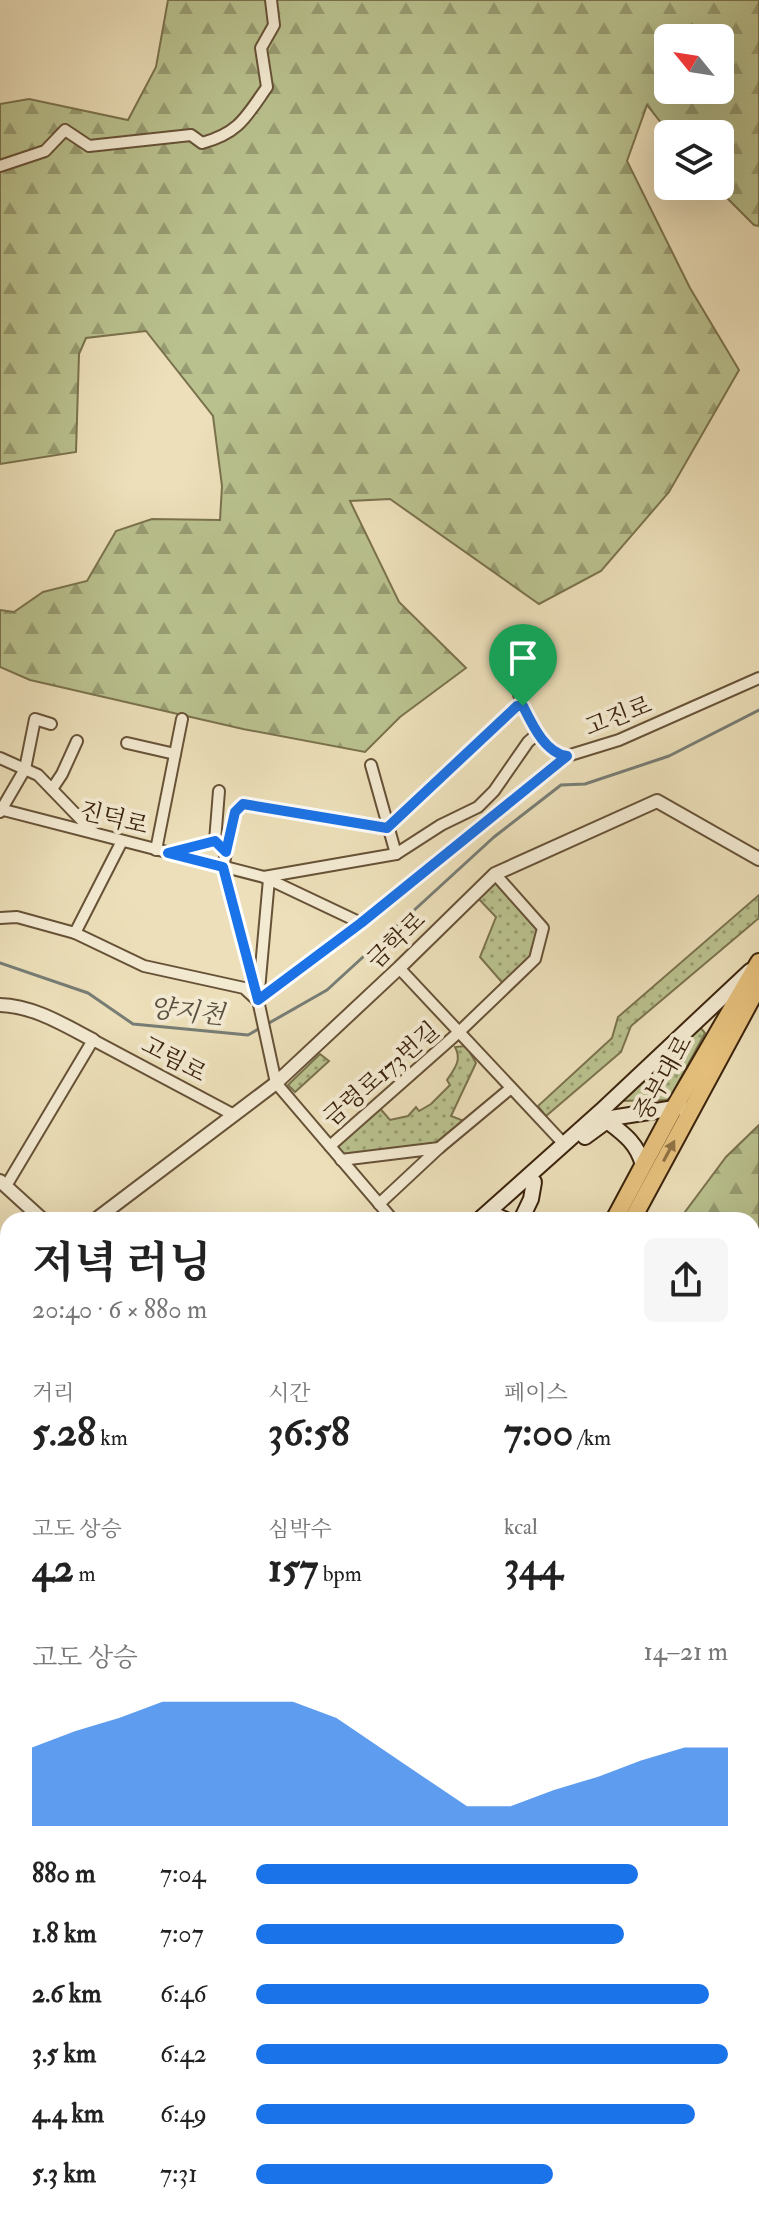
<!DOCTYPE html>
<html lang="ko">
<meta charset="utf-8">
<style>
body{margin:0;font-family:"IM FELL Double Pica","Noto Serif KR",serif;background:#f6f6f6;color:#222;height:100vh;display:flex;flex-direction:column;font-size:30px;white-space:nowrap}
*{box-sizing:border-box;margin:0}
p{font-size:26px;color:#767676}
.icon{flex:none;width:44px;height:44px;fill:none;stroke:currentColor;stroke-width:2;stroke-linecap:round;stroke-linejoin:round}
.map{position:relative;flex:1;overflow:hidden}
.panel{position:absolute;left:0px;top:1212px;width:760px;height:1008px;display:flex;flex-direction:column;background:#fff;border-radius:24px 24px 0 0;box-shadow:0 8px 32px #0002}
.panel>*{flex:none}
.needle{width:52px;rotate:300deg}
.controls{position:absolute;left:654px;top:24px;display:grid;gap:16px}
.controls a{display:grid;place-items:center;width:80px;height:80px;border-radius:12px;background:#fff;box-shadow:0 8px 32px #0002;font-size:40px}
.pin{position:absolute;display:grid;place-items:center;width:68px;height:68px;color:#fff;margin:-82px -34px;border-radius:50% 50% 50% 0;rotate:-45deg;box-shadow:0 0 8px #0007}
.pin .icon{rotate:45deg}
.round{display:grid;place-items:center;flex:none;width:84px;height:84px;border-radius:12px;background:#f6f6f6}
.summary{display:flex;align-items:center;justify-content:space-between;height:136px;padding:0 32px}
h1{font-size:44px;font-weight:700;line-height:60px}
.figures{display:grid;grid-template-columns:repeat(3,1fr);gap:12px;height:136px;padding:8px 32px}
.figures div{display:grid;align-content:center}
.figures b{font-size:40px;font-weight:700}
.figures small{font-size:22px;font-weight:400}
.figures p{font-size:22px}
.chart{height:224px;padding:16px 32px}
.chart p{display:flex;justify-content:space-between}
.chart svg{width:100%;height:144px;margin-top:8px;fill:#1a73e8;opacity:.7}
ul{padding:0 32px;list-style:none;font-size:26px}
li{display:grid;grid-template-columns:128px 96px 1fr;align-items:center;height:60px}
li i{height:20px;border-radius:10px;background:#1a73e8}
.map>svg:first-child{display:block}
</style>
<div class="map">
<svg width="759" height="2220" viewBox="0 0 759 2220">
<defs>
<pattern id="forest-firs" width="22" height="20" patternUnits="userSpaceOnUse" patternTransform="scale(2)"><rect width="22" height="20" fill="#b9c18e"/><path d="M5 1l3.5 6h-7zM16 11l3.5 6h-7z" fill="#989c72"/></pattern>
<pattern id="park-dots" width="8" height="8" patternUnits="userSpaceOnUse" patternTransform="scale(2)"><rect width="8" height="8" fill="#b9c18e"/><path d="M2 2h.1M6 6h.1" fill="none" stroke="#989c72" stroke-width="1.8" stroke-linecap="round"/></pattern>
</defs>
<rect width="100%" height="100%" fill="#ecdfb9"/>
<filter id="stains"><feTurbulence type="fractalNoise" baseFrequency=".0025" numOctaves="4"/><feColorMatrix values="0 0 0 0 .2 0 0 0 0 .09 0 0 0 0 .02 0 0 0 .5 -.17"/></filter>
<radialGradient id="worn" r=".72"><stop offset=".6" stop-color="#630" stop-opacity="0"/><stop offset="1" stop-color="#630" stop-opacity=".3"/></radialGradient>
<polygon fill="#b9c18e" stroke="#7a724d" stroke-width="2" points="752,2179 759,2190 759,2211 743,2220 677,2220 673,2212 752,2212"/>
<g fill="url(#forest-firs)" stroke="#7a724d" stroke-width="2" fill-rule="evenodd">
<path d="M168 0H759V226L754 225 715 186H720V134H670L647 105 627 161 690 288 739 370 669 492 601 571 539 604 390 499 350 501 399 602 466 668 400 717 365 752 243 729 30 680 0 667V610L14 612 43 592 87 581 116 531 152 519 220 520 222 486 213 416 146 331 86 338 79 354 76 452 0 464V104L29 99 128 120 156 67ZM668 38H720V90H668Z"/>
<polygon points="759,1125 759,1418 752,1415 752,1220 679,1220 726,1157"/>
<polygon points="123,2212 568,2212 575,2220 120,2220"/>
</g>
<g fill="url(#park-dots)" stroke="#7a724d" stroke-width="2">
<polygon points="495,874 543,928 535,959 506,987 480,957 496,917 474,894"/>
<polygon points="759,895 759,918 631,1026 621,1052 546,1116 538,1106 612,1038 618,1017"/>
<polygon points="700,1027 705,1033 669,1100 617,1101"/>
<path d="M466 1046 476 1063 451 1116 469 1123 439 1148 341 1160 330 1146 377 1105 390 1120 408 1116 416 1107 419 1111 431 1104 450 1085 447 1080C455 1068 462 1060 455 1047Z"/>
<polygon points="320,1054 329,1061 295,1092 288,1085"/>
</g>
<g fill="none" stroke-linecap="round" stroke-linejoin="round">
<polyline stroke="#777d75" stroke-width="3" points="0,963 88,993 133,1024 248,1035 327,990 494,837 561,785 585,784 669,756 759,710"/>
<g stroke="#9fb9bb" stroke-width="16">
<polyline points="0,1722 8,1726"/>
<polyline points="752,1793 759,1795"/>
</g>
<defs>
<g id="minor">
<path d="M0 166 45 151 65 130 89 146 191 135 202 143C239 133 246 117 267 87L261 48 274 25 271 0"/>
<polyline points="500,654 507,660 523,706"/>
<polyline points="127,743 175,754"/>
<polyline points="0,758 38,775 94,833"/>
<polyline points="371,765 396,854"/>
<polyline points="52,789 62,774 77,741"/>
<polyline points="0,809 264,877 361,923"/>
<polyline points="0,812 25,769 35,719 51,724"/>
<polyline points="215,841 219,791"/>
<polyline points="156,850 182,719"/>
<polyline points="170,852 215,841 226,852"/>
<polyline points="264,877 396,854 441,825 478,807 494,791 528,742 537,734 559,755 567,756"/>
<polyline points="0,918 17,917 75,933 144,966 244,988 257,1000"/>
<polyline points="75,933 122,841"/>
<polyline points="399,968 564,1144"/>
<polyline points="259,990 269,879"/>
<polyline points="258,1000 361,923 567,756 619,740 759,678"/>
<polyline points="330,1146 459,1032 535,959 543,928 495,874"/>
<polyline points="439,1148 511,1088"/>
<polyline points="341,1160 439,1148 379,1204"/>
<polyline points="6,1186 93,1040 234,1115"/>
<polyline points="393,1220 276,1083 258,1000 223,867 235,812 243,804 387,828 517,706 523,706 537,734"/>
<polyline points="0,1324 8,1325"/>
<polyline points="0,1377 8,1377"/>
<polyline points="752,1435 759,1441"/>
<polyline points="0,1467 8,1457"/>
<polyline points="752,1533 759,1535"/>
<polyline points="0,1558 8,1563"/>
<polyline points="752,1580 759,1574"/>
<polyline points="0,1583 8,1571"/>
<polyline points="752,1609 759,1591"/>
<polyline points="752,1738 759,1741"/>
<polyline points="0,1765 8,1769"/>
<polyline points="752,1845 759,1847"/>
<polyline points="0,1871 5,1871 8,1866"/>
<polyline points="0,1909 8,1908"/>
<polyline points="0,1946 8,1951"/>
<polyline points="752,1973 759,1974"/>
<polyline points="0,1986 8,1971"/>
<polyline points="752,2094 759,2095"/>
<polyline points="78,2220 82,2212"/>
<polyline points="105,2220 108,2212"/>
</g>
<g id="tertiary">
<path d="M0 1005C34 1006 64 1025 93 1040"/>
<polyline points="0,1181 43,1220"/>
<polyline points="95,1220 276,1083 399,968 495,874 657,801 759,859"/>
<polyline points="0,1294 8,1288"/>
</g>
<g id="secondary">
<path d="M607 1121C624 1134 637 1143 643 1165"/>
<polyline points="585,1137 611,1118 681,1107"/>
<polyline points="497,1216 506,1220"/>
<polyline points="479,1220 601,1111 750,971"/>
<polyline points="521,1220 531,1199 534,1182"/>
<polyline points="0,1666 8,1671"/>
<polyline points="0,1699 8,1688"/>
</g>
<g id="primary">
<polyline points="614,1220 674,1108 759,962"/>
<polyline points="632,1220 759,985"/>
<polyline points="752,1618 759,1620"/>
<polyline points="0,1841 8,1845"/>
<polyline points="752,2055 759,2057"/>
<polyline points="90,2220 94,2212"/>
</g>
</defs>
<use href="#minor" stroke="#675237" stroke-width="14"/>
<use href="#tertiary" stroke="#675237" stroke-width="16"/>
<use href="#secondary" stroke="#3b230c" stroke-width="18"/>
<use href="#primary" stroke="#3b230c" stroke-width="20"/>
<use href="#minor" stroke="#f3ead2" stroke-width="10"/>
<use href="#tertiary" stroke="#f3ead2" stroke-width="12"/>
<use href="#secondary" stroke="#f3ead2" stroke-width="14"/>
<use href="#primary" stroke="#e6c07c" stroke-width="16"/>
</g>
<defs><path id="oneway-solid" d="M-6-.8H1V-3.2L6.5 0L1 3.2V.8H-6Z" transform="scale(2)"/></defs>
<use fill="#907244" href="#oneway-solid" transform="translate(669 1151) rotate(-62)"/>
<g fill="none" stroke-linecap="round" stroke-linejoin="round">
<defs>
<path id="route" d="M517 706H523C532 724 545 753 567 756L361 923 258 1000 223 867 168 853 215 841 226 852 235 812 243 804 387 828Z"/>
</defs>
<use href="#route" stroke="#fff" stroke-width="16"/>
<use href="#route" stroke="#1a73e8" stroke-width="10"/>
</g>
<g text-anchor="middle" stroke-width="8" stroke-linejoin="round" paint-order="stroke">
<g font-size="24" fill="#3b230c" stroke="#f3ead2">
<text transform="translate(618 716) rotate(-21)" y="8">고진로</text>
<text transform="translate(114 818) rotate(14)" y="8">진덕로</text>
<text transform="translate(396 940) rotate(-44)" y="8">금학로</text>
<text transform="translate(174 1059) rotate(28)" y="8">고림로</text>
<text transform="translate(381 1074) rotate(-41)" y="8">금령로173번길</text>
<text transform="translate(663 1078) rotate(-61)" y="8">중부대로</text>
</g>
<g font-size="26" font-style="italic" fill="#595041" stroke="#f3ead2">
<text transform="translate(187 1011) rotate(6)" y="9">양지천</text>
</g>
</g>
<rect width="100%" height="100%" filter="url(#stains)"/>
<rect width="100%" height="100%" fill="url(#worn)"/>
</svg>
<div class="controls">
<a><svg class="needle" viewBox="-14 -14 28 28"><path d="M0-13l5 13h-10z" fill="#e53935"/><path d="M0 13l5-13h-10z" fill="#767676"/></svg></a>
<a><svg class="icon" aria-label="layers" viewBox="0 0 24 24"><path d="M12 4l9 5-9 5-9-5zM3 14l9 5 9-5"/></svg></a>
</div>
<div class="pin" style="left:523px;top:706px;background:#1e9e55"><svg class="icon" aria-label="arrive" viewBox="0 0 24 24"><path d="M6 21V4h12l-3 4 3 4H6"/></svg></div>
<section class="panel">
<div class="summary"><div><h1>저녁 러닝</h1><p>20:40 · 6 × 880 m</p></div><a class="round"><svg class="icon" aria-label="share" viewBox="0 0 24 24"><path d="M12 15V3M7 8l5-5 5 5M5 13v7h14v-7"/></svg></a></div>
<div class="figures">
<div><p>거리</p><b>5.28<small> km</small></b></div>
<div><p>시간</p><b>36:58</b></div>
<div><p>페이스</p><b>7:00<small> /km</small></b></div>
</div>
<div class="figures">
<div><p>고도 상승</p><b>42<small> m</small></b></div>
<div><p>심박수</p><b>157<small> bpm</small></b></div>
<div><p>kcal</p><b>344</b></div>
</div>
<div class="chart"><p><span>고도 상승</span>14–21 m</p>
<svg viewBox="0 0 160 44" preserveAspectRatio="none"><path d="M0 44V20L10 15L20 11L30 6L40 6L50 6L60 6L70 11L80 20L90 29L100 38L110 38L120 33L130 29L140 24L150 20L160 20V44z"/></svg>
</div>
<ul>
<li><b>880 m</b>7:04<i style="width:81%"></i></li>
<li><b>1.8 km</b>7:07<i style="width:78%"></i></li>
<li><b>2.6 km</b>6:46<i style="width:96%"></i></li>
<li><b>3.5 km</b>6:42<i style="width:100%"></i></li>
<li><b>4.4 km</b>6:49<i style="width:93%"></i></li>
<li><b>5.3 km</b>7:31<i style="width:63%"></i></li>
</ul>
</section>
</div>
